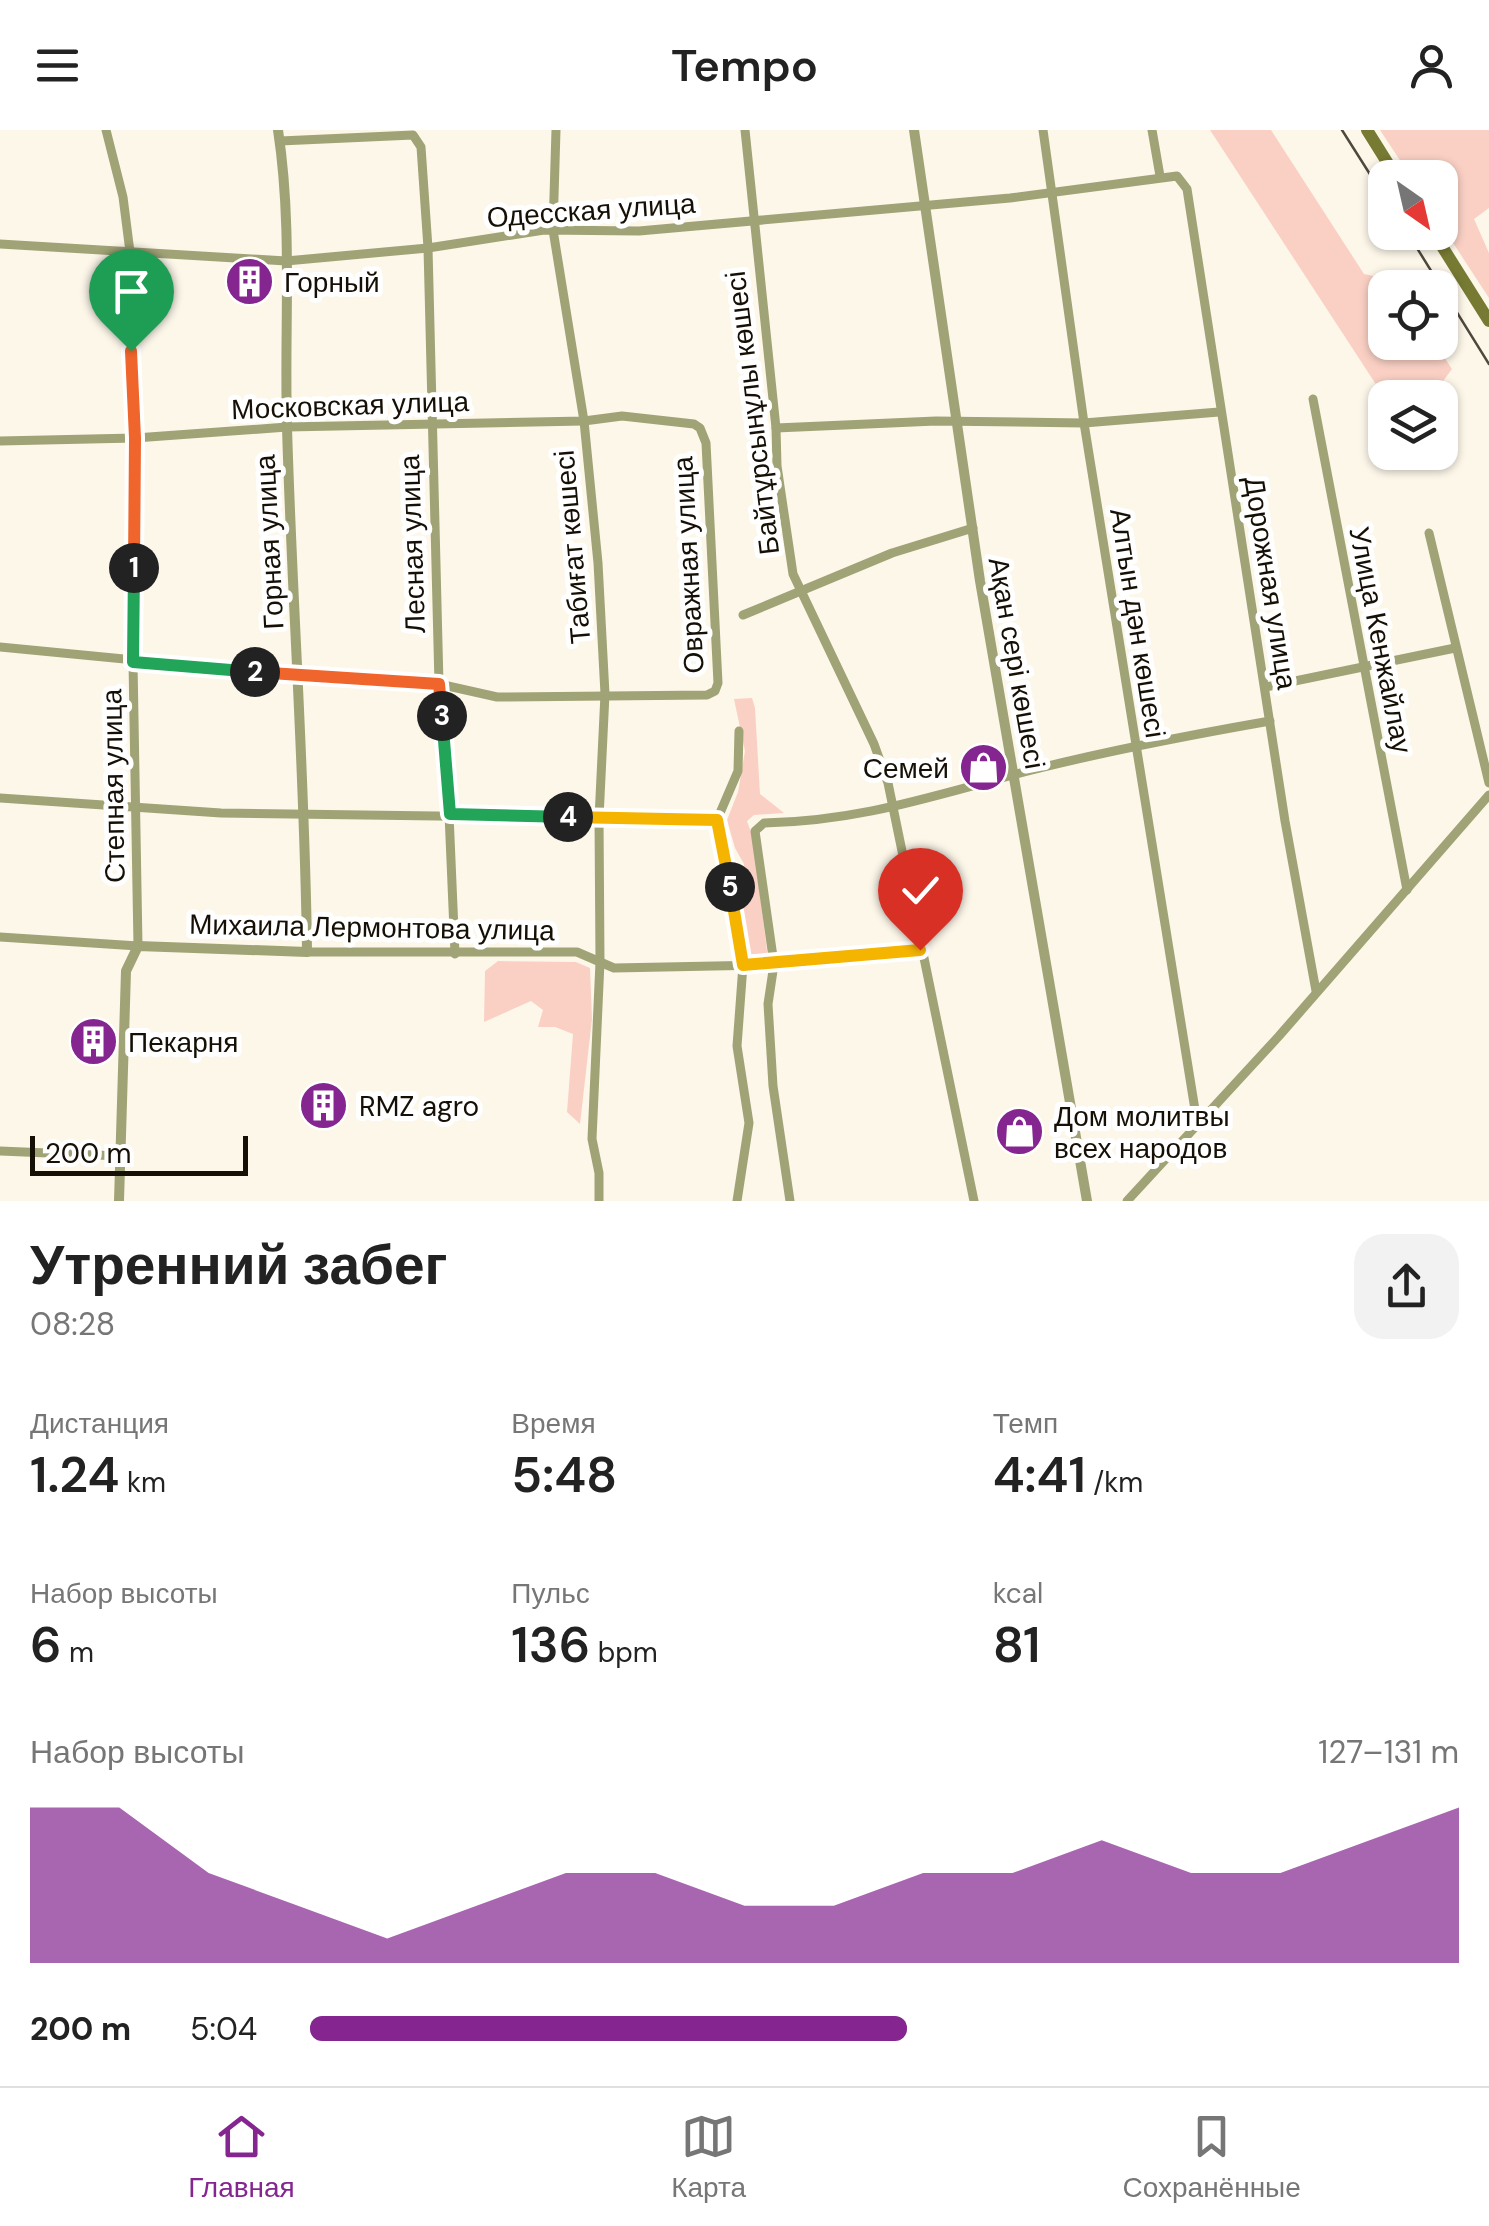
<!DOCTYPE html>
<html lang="ru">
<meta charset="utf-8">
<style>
body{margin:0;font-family:"DM Sans",sans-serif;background:#f2f2f2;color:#222;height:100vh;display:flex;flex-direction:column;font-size:38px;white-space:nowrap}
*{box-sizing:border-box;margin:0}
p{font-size:32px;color:#767676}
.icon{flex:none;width:55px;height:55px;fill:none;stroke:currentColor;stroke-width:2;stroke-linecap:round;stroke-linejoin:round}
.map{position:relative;height:1071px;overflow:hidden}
.panel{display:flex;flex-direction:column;background:#fff;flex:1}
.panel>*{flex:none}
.needle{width:65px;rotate:146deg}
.fabs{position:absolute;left:1368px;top:30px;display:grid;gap:20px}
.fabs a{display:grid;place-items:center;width:90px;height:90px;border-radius:20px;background:#fff;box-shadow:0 2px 8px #0004;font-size:50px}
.scale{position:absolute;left:30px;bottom:25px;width:218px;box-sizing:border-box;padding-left:10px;border:5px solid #150f05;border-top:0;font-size:28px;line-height:35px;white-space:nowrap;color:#150f05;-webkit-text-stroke:8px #fff;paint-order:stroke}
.pin{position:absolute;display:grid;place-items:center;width:85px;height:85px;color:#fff;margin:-102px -42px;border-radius:50% 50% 50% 0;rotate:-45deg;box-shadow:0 0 10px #0007}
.pin .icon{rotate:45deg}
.km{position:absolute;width:50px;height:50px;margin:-25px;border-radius:50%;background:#222;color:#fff;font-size:28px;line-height:50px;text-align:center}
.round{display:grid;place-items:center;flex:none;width:105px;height:105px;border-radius:30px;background:#f2f2f2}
.head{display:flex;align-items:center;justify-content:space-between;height:170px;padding:0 30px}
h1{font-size:55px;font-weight:600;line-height:75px}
.figures{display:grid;grid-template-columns:repeat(3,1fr);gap:15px;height:170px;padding:10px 30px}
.figures div{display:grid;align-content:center}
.figures b{font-size:50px;font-weight:600}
.figures small{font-size:28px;font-weight:400}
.figures p{font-size:28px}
.chart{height:280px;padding:20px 30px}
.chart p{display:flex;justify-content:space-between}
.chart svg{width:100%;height:180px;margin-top:10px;fill:#842590;opacity:.7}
ul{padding:0 30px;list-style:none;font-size:32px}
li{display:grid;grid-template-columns:160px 120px 1fr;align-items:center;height:75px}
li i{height:25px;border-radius:12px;background:#842590}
header{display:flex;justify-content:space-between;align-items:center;height:130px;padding:0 30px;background:#fff;font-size:45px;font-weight:600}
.tab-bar{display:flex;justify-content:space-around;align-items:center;height:140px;border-top:2px solid #e0e0e0;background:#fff;font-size:28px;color:#767676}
.tab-bar a{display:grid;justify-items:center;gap:5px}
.tab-bar .current{color:#842590}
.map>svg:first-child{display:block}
</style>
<header><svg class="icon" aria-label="menu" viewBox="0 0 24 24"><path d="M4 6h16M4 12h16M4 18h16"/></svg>Tempo<svg class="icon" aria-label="person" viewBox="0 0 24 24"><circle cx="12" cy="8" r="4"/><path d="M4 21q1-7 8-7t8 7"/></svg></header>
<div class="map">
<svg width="1489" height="1071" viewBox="0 0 1489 1071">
<rect width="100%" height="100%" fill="#fdf7ea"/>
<g fill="#fad0c4">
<polygon points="1210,0 1271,0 1364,144 1393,150 1398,157 1385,158 1385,212 1435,213 1452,239 1433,265 1377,256"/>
<polygon points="1380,0 1489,0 1489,78 1474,89 1489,123 1489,168 1440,93 1440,48 1411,47"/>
<polygon points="752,568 755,578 760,664 784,683 754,685 747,691 753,708 768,829 750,829 739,786 744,734 735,718 727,690 738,662 745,621 734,569"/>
<polygon points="498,831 576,832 590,838 592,889 580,994 567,982 573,904 555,897 538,897 543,880 531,871 484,892 485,841"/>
</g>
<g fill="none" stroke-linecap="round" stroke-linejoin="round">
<g stroke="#a0a376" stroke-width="9">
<polyline points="556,0 553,100 584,291 598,433 605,564 599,688 600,832 592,1009 599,1043 599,1071"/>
<polyline points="745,0 776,298 777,336 793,444 874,614 888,653 974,1071"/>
<polyline points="1043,0 1084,293 1197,992"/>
<polyline points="1152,0 1160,46"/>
<polyline points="280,11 413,5 421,17 428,118 439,554 449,684 455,824"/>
<polyline points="0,114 286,131 428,118 544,100 639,101 1010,68 1177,46 1187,59 1285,691 1316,861"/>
<polyline points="1313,269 1407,760"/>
<polyline points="776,298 936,291 1084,293 1219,282"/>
<polyline points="0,311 135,308 287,297 584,291 622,286 694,294 700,298 706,313 718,553 715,561 707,565 497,567 439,554 299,546 0,517"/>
<polyline points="1429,403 1489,653"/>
<polyline points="743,485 892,423 973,398"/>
<polyline points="1266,557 1455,518"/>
<polyline points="0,668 221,683 717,690"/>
<polyline points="0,807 138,816 133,532 135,308 130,122 123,67 106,0"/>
<polyline points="307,822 577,822 614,838 765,835 921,820"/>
<polyline points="0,1021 120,1026"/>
<polyline points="737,1071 749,993 737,916 743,835 717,690 738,641 739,601"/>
<path d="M790 1071 773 956 768 874 774 834 755 701 764 693C864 691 937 664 1032 640 1111 620 1190 605 1270 591"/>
<polyline points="1127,1071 1279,906 1489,665"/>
</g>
<g stroke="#a0a376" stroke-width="10">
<polyline points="914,0 980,451 1087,1071"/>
<path d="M119 1071 126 841 138 816 307 822C305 646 292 472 287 297 284 198 293 98 278 0"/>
</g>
<g stroke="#777a32" stroke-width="12">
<polyline points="1367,0 1397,48"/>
<polyline points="1433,102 1489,191"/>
</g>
<g stroke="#4e483d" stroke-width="2.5">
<polyline points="1342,0 1385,68"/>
<polyline points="1407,102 1489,234"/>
</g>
</g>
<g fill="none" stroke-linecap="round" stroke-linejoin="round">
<defs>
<polyline id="split-1" points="131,221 135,308 134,438"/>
<polyline id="split-2" points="134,438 133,532 255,542"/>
<polyline id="split-3" points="255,542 439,554 442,586"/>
<polyline id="split-4" points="442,586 450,684 568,687"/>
<polyline id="split-5" points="568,687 717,690 730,757"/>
<polyline id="split-6" points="730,757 743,835 920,820"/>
</defs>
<use href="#split-1" stroke="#fff" stroke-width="20"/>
<use href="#split-2" stroke="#fff" stroke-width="20"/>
<use href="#split-3" stroke="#fff" stroke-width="20"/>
<use href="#split-4" stroke="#fff" stroke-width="20"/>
<use href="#split-5" stroke="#fff" stroke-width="20"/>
<use href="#split-6" stroke="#fff" stroke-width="20"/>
<use href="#split-1" stroke="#f0652b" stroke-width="12"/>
<use href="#split-2" stroke="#22a559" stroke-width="12"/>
<use href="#split-3" stroke="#f0652b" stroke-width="12"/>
<use href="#split-4" stroke="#22a559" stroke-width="12"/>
<use href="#split-5" stroke="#f5b400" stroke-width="12"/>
<use href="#split-6" stroke="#f5b400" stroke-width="12"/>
</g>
<defs>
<symbol id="building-disc" viewBox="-11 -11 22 22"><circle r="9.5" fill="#842590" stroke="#fff"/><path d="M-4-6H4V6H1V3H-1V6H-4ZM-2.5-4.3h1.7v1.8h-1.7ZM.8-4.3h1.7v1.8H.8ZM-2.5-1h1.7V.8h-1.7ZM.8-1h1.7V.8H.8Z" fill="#fff"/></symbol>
<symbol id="shop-disc" viewBox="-11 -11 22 22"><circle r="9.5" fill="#842590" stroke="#fff"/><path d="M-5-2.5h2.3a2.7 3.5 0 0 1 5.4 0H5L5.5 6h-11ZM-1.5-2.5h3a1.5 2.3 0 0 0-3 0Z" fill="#fff"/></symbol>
</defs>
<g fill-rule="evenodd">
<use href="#building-disc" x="222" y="124" width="55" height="55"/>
<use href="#shop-disc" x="956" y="610" width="55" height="55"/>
<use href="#building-disc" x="66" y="884" width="55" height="55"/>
<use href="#building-disc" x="296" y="948" width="55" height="55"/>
<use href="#shop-disc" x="992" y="974" width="55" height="55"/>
</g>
<g text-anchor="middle" stroke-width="10" stroke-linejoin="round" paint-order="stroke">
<g font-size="28" fill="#150f05" stroke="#fff">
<text transform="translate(591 80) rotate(-4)" y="10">Одесская улица</text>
<text transform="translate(350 275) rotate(-2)" y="10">Московская улица</text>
<text transform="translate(752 283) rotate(-97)" y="10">Байтұрсынұлы көшесі</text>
<text transform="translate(269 412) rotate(-93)" y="10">Горная улица</text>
<text transform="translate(412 414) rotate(-92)" y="10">Лесная улица</text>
<text transform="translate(572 417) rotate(-95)" y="10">Табиғат көшесі</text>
<text transform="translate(688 435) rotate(-93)" y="10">Овражная улица</text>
<text transform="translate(1271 453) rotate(81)" y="10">Дорожная улица</text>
<text transform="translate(1138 493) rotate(81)" y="10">Алтын дән көшесі</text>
<text transform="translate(1381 510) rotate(79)" y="10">Улица Кенжайлау</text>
<text transform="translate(1017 533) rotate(80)" y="10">Ақан сері көшесі</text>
<text transform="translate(113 656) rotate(-91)" y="10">Степная улица</text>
<text transform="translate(372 797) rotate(1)" y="10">Михаила Лермонтова улица</text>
</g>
<g font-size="28" fill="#150f05" stroke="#fff" text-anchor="start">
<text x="284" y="162">Горный</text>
<text x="949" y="648" text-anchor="end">Семей</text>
<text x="128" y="922">Пекарня</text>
<text x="359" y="986">RMZ agro</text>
<text x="1054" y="996">Дом молитвы<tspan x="1054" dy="32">всех народов</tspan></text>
</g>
</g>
</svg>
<div class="fabs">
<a><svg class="needle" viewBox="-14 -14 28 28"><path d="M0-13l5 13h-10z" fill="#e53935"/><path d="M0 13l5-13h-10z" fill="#767676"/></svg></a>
<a><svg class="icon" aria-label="locate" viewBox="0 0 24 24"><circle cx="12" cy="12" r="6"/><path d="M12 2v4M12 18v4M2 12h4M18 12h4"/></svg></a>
<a><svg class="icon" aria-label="layers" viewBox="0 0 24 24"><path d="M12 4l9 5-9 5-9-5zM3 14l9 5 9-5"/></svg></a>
</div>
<div class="scale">200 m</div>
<div class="pin" style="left:131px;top:221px;background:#1e9e55"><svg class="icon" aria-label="arrive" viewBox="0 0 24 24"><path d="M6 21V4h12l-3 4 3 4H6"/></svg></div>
<div class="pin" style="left:920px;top:820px;background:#d93025"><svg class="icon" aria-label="check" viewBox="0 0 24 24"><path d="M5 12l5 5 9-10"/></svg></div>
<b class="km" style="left:134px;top:438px">1</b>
<b class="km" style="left:255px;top:542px">2</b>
<b class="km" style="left:442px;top:586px">3</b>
<b class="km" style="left:568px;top:687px">4</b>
<b class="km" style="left:730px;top:757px">5</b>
</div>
<section class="panel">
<div class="head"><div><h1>Утренний забег</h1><p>08:28</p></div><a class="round"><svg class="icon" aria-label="share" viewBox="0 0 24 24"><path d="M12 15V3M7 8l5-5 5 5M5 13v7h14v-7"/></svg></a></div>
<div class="figures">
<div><p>Дистанция</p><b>1.24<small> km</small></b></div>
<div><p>Время</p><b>5:48</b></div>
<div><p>Темп</p><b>4:41<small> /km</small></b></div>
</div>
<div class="figures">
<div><p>Набор высоты</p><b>6<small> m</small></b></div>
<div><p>Пульс</p><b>136<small> bpm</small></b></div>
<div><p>kcal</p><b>81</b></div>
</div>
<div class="chart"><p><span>Набор высоты</span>127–131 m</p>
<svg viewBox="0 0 160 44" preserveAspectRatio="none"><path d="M0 44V6L10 6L20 22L30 30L40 38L50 30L60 22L70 22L80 30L90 30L100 22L110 22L120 14L130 22L140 22L150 14L160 6V44z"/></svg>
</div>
<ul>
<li><b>200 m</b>5:04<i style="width:52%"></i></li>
</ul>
</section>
<nav class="tab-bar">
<a class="current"><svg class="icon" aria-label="home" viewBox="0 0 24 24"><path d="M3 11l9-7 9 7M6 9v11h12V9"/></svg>Главная</a>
<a><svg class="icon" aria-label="map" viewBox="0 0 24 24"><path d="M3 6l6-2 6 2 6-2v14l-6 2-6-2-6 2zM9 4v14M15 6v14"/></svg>Карта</a>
<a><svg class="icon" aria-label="saved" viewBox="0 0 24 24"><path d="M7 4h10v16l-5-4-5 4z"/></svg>Сохранённые</a>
</nav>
